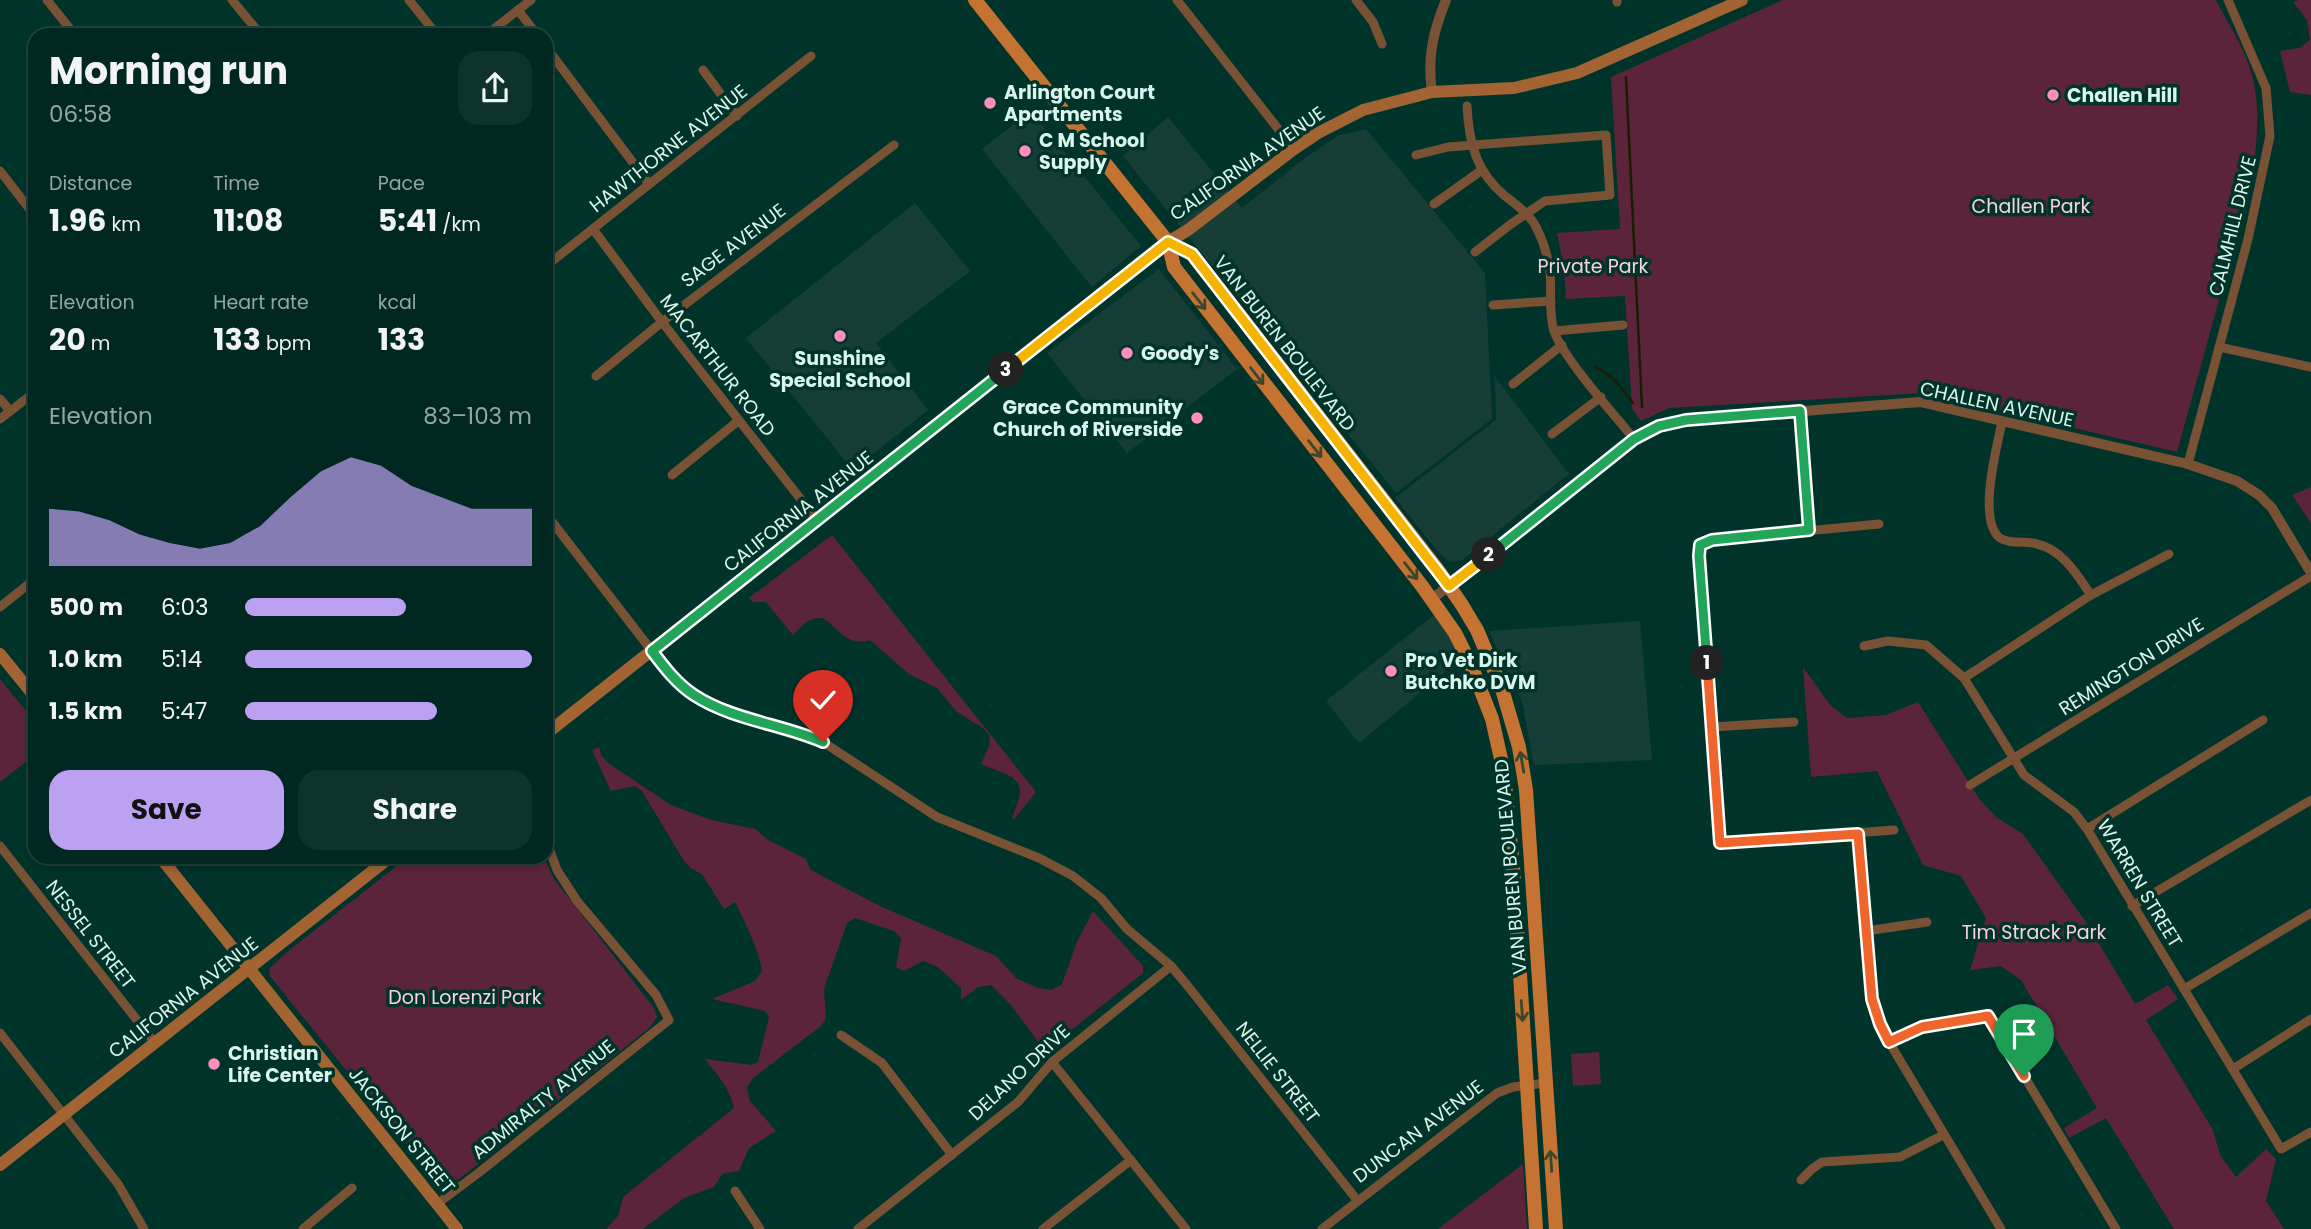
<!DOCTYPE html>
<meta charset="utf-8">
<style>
body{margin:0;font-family:Poppins,sans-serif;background:#0e332d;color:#f1f3f6;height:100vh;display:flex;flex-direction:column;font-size:26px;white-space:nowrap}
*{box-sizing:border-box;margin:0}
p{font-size:23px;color:#95a5a5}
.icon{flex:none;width:38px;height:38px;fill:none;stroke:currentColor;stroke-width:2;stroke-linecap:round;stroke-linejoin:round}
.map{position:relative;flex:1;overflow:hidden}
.details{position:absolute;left:28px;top:28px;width:525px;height:836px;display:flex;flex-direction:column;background:#002720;border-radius:21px;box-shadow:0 4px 10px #0003,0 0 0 2px #22443e}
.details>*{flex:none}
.pin{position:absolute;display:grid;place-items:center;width:60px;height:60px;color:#fff;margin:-72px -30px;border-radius:50% 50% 50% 0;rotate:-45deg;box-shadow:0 0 7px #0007}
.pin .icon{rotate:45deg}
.km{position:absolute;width:35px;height:35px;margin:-18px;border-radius:50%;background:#222;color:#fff;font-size:19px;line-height:35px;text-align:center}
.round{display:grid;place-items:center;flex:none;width:74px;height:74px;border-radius:21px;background:#0e332d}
.head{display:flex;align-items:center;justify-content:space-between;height:119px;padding:0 21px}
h1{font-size:38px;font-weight:700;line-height:52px}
.figures{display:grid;grid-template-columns:repeat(3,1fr);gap:10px;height:119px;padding:7px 21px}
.figures div{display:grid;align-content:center}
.figures b{font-size:30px;font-weight:700}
.figures small{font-size:19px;font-weight:400}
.figures p{font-size:19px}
.chart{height:196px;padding:14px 21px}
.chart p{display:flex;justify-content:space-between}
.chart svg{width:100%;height:126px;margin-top:7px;fill:#bca0f2;opacity:.7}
.action{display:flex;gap:14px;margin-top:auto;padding:14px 21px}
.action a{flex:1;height:80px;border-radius:21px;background:#bca0f2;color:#111;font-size:28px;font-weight:700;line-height:80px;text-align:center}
.action a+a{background:#0e332d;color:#f1f3f6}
ul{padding:0 21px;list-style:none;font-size:23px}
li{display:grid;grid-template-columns:112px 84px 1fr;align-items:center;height:52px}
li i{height:18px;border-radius:9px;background:#bca0f2}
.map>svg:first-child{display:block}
</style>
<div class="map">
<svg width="2311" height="1229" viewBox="0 0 2311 1229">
<rect width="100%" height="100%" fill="#00342b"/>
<g fill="#173e36">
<polygon points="1031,111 1141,246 1092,287 982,149"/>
<polygon points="1168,117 1242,208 1304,159 1337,136 1366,129 1485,273 1492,419 1396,493 1123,156"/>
<polygon points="915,203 970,271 876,343 928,410 853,470 746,338"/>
<polygon points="1159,269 1237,369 1127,453 1047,353"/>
<polygon points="1495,377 1569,474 1462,560 1450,562 1441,555 1395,498 1496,420"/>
<polygon points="1435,614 1449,636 1460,660 1359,743 1326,701"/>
<polygon points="1640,621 1652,760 1534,765 1522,701 1489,631"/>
</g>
<g fill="#5c243b">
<path d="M1783 0H2216C2227 22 2243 45 2250 69 2263 107 2256 149 2250 188L2177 452 1923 393 1669 408 1641 421 1632 409 1625 296 1566 299 1564 268 1557 233 1620 229 1611 77Z"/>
<polygon points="2298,0 2311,0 2311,95 2290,92 2280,51 2299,48 2310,40 2307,20 2293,2"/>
<polygon points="2311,487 2311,523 2292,495"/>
<path d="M832 535 1036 792 1014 819 1012 817C1031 777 1014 778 981 764L990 744 989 735 983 728 957 712 937 688 909 674 870 640C849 647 838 629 823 618 808 617 802 625 793 635L766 602H753L749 598Z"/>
<polygon points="1803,667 1830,705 1847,718 1886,715 1918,702 1980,800 1996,817 2023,834 2088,925 2135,1004 2168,985 2178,999 2146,1020 2213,1130 2220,1155 2236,1177 2266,1149 2276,1159 2266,1201 2284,1229 2174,1229 2106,1118 2069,1138 2064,1128 2097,1108 2021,980 2001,966 1970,970 1986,918 1961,876 1923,865 1877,771 1811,777"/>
<polygon points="0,679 35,722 35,755 0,782"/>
<path d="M599 747 601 755 608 763 671 805 711 820 755 829 768 840 806 859 810 869 824 877 882 907 996 956 1016 978 1038 988 1052 990 1062 984 1077 942 1093 911 1143 966V973L1045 1051 1011 1005 991 985 978 987 961 1000V988L938 967 923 961 904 971 896 967 901 938 894 931 855 918 847 923 824 989 826 1019 821 1026 753 1078 747 1088 750 1101 776 1131 749 1148 739 1171 722 1174 714 1187 684 1198 643 1229H606L618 1216 623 1197 734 1108C730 1089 717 1074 705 1059L752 1065 758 1062 769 1017 765 1011 712 999 755 981 762 971C759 950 745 922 735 902L724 909 702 874 692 869 684 861 642 791 635 786 611 791 592 750Z"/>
<polygon points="407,858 544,858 554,879 654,1008 657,1017 649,1028 459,1179 444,1183 431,1175 269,975 270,968 287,952"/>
<polygon points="1599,1052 1601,1084 1573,1086 1571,1054"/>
<polygon points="1523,1164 1527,1229 1438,1229"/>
</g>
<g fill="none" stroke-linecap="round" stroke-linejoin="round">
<g stroke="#1a1e00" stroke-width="2.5">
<polyline points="1626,77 1642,407"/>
<polyline points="1595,366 1615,380 1633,403"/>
</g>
<g stroke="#795134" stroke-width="9">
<polyline points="47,0 75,35"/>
<polyline points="232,0 261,35"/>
<polyline points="409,0 437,35"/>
<polyline points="1177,0 1294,149"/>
<polyline points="1356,0 1373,22 1382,44"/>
<polyline points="1617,0 1617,2"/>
<polyline points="518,10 537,35"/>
<polyline points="486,35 531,0"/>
<polyline points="546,47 649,184"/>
<polyline points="703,70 737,116"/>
<path d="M1467 106C1469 143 1476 172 1505 196 1518 206 1532 216 1538 231 1544 243 1548 258 1550 272 1552 292 1548 312 1554 331 1563 358 1614 414 1634 439"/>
<polyline points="1416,155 1448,147 1606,135 1610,195 1545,201 1511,224 1475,252"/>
<polyline points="0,171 35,216"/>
<polyline points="1434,204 1482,170"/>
<polyline points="593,229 662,322 817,520"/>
<polyline points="546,266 811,56"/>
<polyline points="1493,305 1551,301"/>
<polyline points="1554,331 1623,325"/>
<polyline points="2219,347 2311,367"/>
<polyline points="596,376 662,322 894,145"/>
<polyline points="1513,384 1562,345"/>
<polyline points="0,399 10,411"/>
<polyline points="1800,411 1809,530"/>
<polyline points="0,419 35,392"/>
<path d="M2002 422C1997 446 1977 521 2000 538 2011 545 2026 540 2037 544 2063 550 2077 575 2091 595"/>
<polyline points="1552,434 1601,397"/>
<polyline points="2188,464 2248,239 2270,136 2266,88 2228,0"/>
<polyline points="672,475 738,421"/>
<path d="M546 514 669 673C677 680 685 689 694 695 732 720 782 723 823 742L937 817 1039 858 1073 876 1101 898 1127 929 1171 966 1187 985 1357 1200"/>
<polyline points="1879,524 1712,540 1701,545 1699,556 1720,843 1894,830"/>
<polyline points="0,607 35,579"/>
<polyline points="1864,646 1888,641 1926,645 1964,678 2024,775 2074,812 2087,829 2281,1149 2311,1132"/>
<polyline points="1964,678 2091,595 2169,554"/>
<polyline points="1712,727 1794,722"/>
<polyline points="1970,785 2311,576"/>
<polyline points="2087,829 2263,720"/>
<polyline points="1858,834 1872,999 1880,1024 1889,1042 2001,1229"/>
<polyline points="0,846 155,1043"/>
<polyline points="2132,906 2311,800"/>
<polyline points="1866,931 1927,922"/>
<polyline points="2184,989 2311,913"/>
<polyline points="0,1033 118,1184 144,1229"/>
<polyline points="841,1035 882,1063 952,1155"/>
<polyline points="1889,1042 1922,1027 1988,1016 2116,1229"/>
<polyline points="1052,1062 1186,1229"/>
<polyline points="2233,1069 2311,1019"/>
<polyline points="1801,1180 1812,1169 1822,1162 1900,1157 1943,1135"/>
<polyline points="735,1191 760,1229"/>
<polyline points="437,1204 481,1171 669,1020 656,995 577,901 557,870 546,840"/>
<polyline points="303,1229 352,1188"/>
<polyline points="858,1229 1018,1102 1052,1062 1171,966"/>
<polyline points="1043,1229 1131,1160"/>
<polyline points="1322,1229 1497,1093 1513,1087 1546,1083"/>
</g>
<g stroke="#795134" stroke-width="10">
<path d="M1432 92C1427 58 1433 32 1446 0"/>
<polyline points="1432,599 1634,439 1659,426 1687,420 1920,402 2188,464 2237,481 2259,495 2272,508 2311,573"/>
</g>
<g stroke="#a36434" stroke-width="12">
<polyline points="0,654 35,697"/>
<polyline points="546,734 1168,242 1188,230 1294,149 1318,133 1363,110 1432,92 1514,88 1577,73 1742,0"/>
<polyline points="161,858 457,1229"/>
<polyline points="0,1165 389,858"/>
</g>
<g stroke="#c47332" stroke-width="14">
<polyline points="975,0 1168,242 1174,267 1422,586 1455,633 1471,665 1492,719 1504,772 1514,879 1536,1229"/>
<polyline points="1168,242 1192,254 1438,570 1462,605 1477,630 1502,689 1519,747 1526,790 1556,1229"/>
</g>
</g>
<defs><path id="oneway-shaft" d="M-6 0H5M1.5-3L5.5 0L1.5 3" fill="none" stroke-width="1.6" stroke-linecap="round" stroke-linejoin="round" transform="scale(1.75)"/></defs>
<g stroke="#3b472d">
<use href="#oneway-shaft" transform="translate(1199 301) rotate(52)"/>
<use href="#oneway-shaft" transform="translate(1257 376) rotate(52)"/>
<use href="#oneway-shaft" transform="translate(1315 449) rotate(52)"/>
<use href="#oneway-shaft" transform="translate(1411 571) rotate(52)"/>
<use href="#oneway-shaft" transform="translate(1522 762) rotate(-100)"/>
<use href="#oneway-shaft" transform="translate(1522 1011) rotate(86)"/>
<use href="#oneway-shaft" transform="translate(1551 1161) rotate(-94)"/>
</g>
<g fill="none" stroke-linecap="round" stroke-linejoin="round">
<defs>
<polyline id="split-1" points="1707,663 1720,843 1858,834 1872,999 1880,1024 1889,1042 1922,1027 1988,1016 2024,1076"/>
<polyline id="split-2" points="1489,555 1634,439 1659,426 1686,420 1800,411 1809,530 1712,540 1700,545 1699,556 1707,663"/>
<polyline id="split-3" points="1006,370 1168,242 1192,254 1449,586 1489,555"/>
<path id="split-4" d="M823 742C782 724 732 720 694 695 677 684 664 667 652 651L1006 370"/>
</defs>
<use href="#split-1" stroke="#fff" stroke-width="14"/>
<use href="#split-2" stroke="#fff" stroke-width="14"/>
<use href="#split-3" stroke="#fff" stroke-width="14"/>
<use href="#split-4" stroke="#fff" stroke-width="14"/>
<use href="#split-1" stroke="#f0652b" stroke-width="9"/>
<use href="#split-2" stroke="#22a559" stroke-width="9"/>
<use href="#split-3" stroke="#f5b400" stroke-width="9"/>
<use href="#split-4" stroke="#22a559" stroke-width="9"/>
</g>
<g fill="#ff8eba" stroke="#00342b" stroke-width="2.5">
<circle cx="2053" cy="95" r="7"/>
<circle cx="990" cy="103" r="7"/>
<circle cx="1025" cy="151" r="7"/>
<circle cx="840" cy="336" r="7"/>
<circle cx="1127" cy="353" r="7"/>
<circle cx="1197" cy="418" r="7"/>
<circle cx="1391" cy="671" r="7"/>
<circle cx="214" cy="1064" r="7"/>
</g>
<g text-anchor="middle" stroke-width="7" stroke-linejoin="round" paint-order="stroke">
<g font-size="19" font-weight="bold" fill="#d8f6ed" stroke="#00342b" text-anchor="start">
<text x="1004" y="99">Arlington Court<tspan x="1004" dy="22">Apartments</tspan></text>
<text x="2067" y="102">Challen Hill</text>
<text x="1039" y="147">C M School<tspan x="1039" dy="22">Supply</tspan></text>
<text x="1141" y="360">Goody's</text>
<text x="840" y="365" text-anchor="middle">Sunshine<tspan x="840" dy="22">Special School</tspan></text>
<text x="1183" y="414" text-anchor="end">Grace Community<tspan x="1183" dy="22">Church of Riverside</tspan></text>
<text x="1405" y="667">Pro Vet Dirk<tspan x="1405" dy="22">Butchko DVM</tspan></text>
<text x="228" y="1060">Christian<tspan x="228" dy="22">Life Center</tspan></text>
</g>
<g font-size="19" fill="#d8f6ed" stroke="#00342b">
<text transform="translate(668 148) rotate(-38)" y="7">HAWTHORNE AVENUE</text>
<text transform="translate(1247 163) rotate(-35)" y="7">CALIFORNIA AVENUE</text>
<text transform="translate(2232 226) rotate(-76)" y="7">CALMHILL DRIVE</text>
<text transform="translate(733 245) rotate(-37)" y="7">SAGE AVENUE</text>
<text transform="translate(1285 343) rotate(52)" y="7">VAN BUREN BOULEVARD</text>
<text transform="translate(718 365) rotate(52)" y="7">MACARTHUR ROAD</text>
<text transform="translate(1997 404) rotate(12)" y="7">CHALLEN AVENUE</text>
<text transform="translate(798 511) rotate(-38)" y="7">CALIFORNIA AVENUE</text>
<text transform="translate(2131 666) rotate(-32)" y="7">REMINGTON DRIVE</text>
<text transform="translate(1510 867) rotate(-95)" y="7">VAN BUREN BOULEVARD</text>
<text transform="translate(2140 883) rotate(59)" y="7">WARREN STREET</text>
<text transform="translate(91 934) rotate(52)" y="7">NESSEL STREET</text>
<text transform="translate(183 997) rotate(-38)" y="7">CALIFORNIA AVENUE</text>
<text transform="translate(1019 1072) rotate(-43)" y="7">DELANO DRIVE</text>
<text transform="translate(1278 1072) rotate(52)" y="7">NELLIE STREET</text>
<text transform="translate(543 1099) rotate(-39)" y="7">ADMIRALTY AVENUE</text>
<text transform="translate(402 1130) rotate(51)" y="7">JACKSON STREET</text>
<text transform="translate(1418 1131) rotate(-37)" y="7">DUNCAN AVENUE</text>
</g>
<g font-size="19" fill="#f9d1de" stroke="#00342b">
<text x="2031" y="213">Challen Park</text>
<text x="1593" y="273">Private Park</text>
<text x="2034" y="939">Tim Strack Park</text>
<text x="465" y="1004">Don Lorenzi Park</text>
</g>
</g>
</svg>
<div class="pin" style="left:2024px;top:1076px;background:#1e9e55"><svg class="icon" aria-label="arrive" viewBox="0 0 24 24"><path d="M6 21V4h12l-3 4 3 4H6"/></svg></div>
<div class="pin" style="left:823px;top:742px;background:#d93025"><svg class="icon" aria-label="check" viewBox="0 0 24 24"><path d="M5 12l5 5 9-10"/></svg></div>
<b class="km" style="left:1707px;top:663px">1</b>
<b class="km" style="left:1489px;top:555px">2</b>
<b class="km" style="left:1006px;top:370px">3</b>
<section class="details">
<div class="head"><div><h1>Morning run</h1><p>06:58</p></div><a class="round"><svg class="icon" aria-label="share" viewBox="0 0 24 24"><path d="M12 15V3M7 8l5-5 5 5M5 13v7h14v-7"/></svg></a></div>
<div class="figures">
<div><p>Distance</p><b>1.96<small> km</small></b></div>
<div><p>Time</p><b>11:08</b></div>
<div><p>Pace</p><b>5:41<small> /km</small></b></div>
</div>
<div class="figures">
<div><p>Elevation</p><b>20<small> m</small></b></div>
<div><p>Heart rate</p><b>133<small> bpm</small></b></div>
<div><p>kcal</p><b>133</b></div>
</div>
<div class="chart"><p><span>Elevation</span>83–103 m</p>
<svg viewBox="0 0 160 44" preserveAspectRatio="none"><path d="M0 44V24L10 25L20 28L30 33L40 36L50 38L60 36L70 30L80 20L90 11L100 6L110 9L120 16L130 20L140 24L150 24L160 24V44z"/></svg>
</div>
<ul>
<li><b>500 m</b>6:03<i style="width:56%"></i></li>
<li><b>1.0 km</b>5:14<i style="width:100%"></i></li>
<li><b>1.5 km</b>5:47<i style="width:67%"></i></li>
</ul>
<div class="action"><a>Save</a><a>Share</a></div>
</section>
</div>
